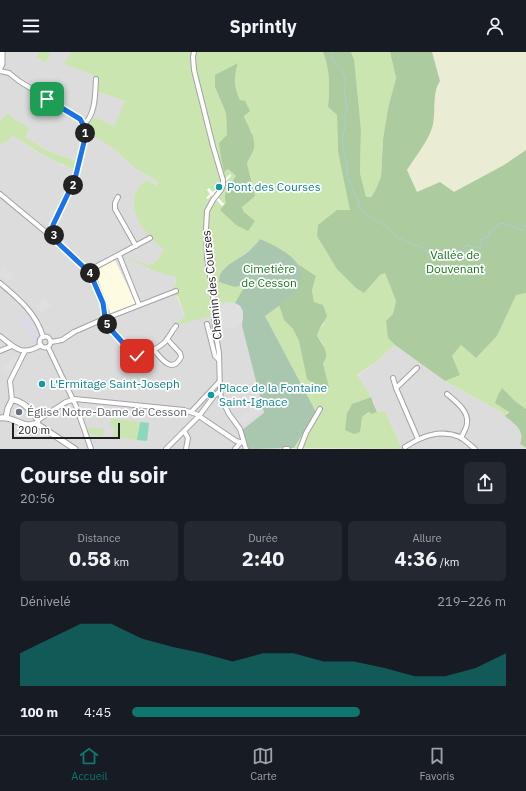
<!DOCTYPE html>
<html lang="fr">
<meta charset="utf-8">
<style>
body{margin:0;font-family:"IBM Plex Sans",sans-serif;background:#242831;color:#f1f3f6;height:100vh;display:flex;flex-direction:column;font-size:15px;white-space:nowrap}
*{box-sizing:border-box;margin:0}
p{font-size:13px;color:#9ea1a6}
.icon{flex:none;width:22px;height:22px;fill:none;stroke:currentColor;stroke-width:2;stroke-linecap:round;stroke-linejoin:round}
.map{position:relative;height:397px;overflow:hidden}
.drawer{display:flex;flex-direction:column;background:#171b24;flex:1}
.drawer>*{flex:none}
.scale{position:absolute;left:12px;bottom:10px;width:108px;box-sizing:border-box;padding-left:4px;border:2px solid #1f1f1f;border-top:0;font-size:11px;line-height:14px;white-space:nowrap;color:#1f1f1f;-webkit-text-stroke:3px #fff;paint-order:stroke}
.pin{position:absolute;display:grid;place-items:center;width:34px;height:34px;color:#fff;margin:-17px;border-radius:8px;box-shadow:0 2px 6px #0006}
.km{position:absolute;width:20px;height:20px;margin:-10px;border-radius:50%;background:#222;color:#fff;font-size:11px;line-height:20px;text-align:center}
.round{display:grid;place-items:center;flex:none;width:42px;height:42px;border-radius:6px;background:#242831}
.headline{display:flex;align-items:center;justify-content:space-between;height:68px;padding:0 20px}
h1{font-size:22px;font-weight:700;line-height:30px}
.figures{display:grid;grid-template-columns:repeat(3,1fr);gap:6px;height:68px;padding:4px 20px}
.figures div{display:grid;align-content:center;border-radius:6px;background:#242831;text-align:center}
.figures b{font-size:20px;font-weight:700}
.figures small{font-size:11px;font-weight:400}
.figures p{font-size:11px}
.chart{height:112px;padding:8px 20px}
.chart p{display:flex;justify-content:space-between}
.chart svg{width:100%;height:72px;margin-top:4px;fill:#0f766e;opacity:.7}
ul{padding:0 20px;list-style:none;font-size:13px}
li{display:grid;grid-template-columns:64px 48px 1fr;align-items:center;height:30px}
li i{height:10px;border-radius:5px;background:#0f766e}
header{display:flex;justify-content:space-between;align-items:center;height:52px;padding:0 20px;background:#171b24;font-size:18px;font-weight:700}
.tabs{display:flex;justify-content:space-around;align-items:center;height:56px;border-top:1px solid #363941;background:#171b24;font-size:11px;color:#9ea1a6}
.tabs a{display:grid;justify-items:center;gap:2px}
.tabs .selected{color:#0f766e}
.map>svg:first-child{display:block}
</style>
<header><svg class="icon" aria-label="menu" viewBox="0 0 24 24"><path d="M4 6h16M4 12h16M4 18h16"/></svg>Sprintly<svg class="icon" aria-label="person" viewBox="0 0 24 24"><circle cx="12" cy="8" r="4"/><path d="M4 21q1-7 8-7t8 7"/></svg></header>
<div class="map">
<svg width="526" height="397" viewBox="0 0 526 397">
<rect width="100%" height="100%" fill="#efece6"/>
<g fill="#dddcdc">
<polygon points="0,0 38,0 36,5 46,11 51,0 71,0 65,12 99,25 97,39 125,49 114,75 94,65 90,68 87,74 136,117 159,130 158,133 146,128 136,139 136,162 145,179 161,194 164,198 164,201 154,211 148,213 128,205 175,225 176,233 174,237 175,243 177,244 185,265 179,267 225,250 235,251 242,257 244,262 242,274 264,362 242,378 249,397 0,397 0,96 3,90 6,91 11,82 34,98 64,114 77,109 48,99 25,85 30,76 13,66 8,62 0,69"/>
<polygon points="395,293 445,329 501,360 521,378 522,386 520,392 526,397 402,397 385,359 377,360 374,350 357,324 377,309"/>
</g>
<polygon fill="#fdfce2" points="115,208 136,252 111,262 93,217"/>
<polygon fill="#eaecd3" points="432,0 526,0 526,98 504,113 454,141 440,130 417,140 407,118 420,99 433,73 436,34 440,29"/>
<g fill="#cbe5b0" fill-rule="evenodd">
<polygon points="38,0 51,0 46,11 36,5"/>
<path d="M71 0H323C330 18 330 36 328 55L337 63 338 100 350 154 363 241 380 223 385 221 396 249 388 286 395 293 377 309 357 323 371 345C349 353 347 352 346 376L361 372 362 365 370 360 372 362 377 360 385 359 402 397 294 396 316 360 265 264 279 253 284 268 293 277 299 289 329 335 323 311V292L317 284 318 279 324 272 314 250 312 238 316 224 298 212 291 205 260 187 249 199 223 217 242 233 243 238 235 251 225 250 217 253V262L178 273 177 270 185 265 178 244H172L170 239C175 236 177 231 175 225L157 220 128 206V205L148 213 154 211 163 201 164 198C160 193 156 191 152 187 141 176 129 157 136 140 137 136 143 131 146 128L157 133 159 130 136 117 110 94 89 81 87 74 94 65 114 74 125 49 96 39 98 25 64 12ZM238 11 235 23V37L240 48 247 73 252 80 250 104 247 111 252 132 242 155 244 160 254 169 220 158 226 151 228 135 236 124 228 117 225 119 227 83 226 61 215 35Z"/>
<polygon points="351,0 390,0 396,26 388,56 383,87 381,125 375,139 371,145 366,145 360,121 361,78"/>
<path d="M8 61 13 66 30 76 25 85 48 99 77 109 75 117C51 110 32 96 12 83L6 91 3 90 0 96V69Z"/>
<polygon points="526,241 526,357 515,349 505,364 501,360 445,329 459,323 452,304 461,293 476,306 497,284 516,242"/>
<polygon points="111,366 139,370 137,388 113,385 114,375 110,374"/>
<polygon points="87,375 104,377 103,384 89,382"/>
</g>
<g fill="#accb9e">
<path d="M323 0H351L354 8 361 78 360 121 366 145H371L375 139 381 125 383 87 388 56 396 26 390 0H432L440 29C432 40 436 58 433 72 430 87 415 105 407 118L417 140 440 130 454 140 504 113 526 98V241L516 243 497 284 476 306 461 293 452 304 460 323 445 329 395 293 388 286 386 269 393 262 396 249 385 221 380 223 364 241 356 236 337 217 317 184 318 173 337 158H350L338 100 337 63 328 55C330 36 330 18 323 0Z"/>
<path d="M238 11C234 26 233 33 240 48L245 49 250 59 244 64C247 74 256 84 254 96 253 101 249 106 247 111L255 144 242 155 244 160 255 169 248 179 236 173 220 158 226 151C222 141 230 133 236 124L228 117 224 120 221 105 219 91 227 83 226 61 215 35V23Z"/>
<path d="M298 212 316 224 312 238 314 250 323 253 327 264C324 271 318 277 317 284 322 292 331 302 323 311L329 335 325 340 307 327 299 289 293 277 284 268 279 253C292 245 307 228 298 212Z"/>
<path d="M502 336 515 349 526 357V396L520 392C525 377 515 373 505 364L509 360 495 351 498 343Z"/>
<polygon points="371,345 377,360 372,362 369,360 362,365 360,380 354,382 345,378 347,361 352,352"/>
</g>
<path fill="#a9c6ae" d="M260 187C289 200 322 218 285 249 279 254 272 259 265 264L316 360 294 396 249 397 242 378 264 361 242 274 243 259 240 254 235 251 243 237 242 233 235 235 219 230C218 214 239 208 249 199 253 195 257 191 260 187Z"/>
<polygon fill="#8bd8ba" points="140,370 149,371 147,389 137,388"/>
<g fill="#dfdfdf">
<polygon points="3,216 15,222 10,229 0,224 0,221"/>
<polygon points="45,245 52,253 42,262 35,254"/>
<circle cx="230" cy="264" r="13"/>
<polygon points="15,302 18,307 15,311 17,313 9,325 2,318"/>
<polygon points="256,354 260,360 243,373 238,367"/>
</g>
<g fill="#dbdbe5">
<polygon points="28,260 35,270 41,284 38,291 36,292 19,272 22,269 21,267"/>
<polygon points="216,330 219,349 213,348 203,364 191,357"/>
</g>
<polygon fill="#fff" points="230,122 231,124 214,141 224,152 222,154 212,143 208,147 206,146 210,142 207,138 209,136 213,140"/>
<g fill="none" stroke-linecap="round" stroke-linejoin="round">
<path stroke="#aacfd9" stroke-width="1" d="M331 0C329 9 341 15 344 23 346 26 345 30 346 33L344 35 347 59 344 64 346 69 342 89 347 113V124L359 151V155L364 161 388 176 399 186 423 196 428 201 438 200 448 204 451 203 453 199C460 197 461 201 465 194L469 193 473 196 481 194 482 187 488 185 490 179 501 171C510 173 514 175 522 178L526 173"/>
<defs>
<g id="minor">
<polyline points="194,0 193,5 194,18 213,94 223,128 223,133 221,138 213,148 207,159 206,177 207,206 213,242 215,277 219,301 220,339 221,346 229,362 240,377 246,397"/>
<path d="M0 19 9 21 19 29 76 64 84 72 85 76V86L75 127 53 173V181L55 188 90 221 94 226 103 251 107 271 133 302C141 305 159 296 165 290 169 285 172 279 176 274"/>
<path d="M84 72C96 62 95 42 96 27"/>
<polyline points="0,142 47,181 53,181"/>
<polyline points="118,145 115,151 115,157 136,194"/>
<polyline points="119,203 139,253"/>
<polyline points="88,219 150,186"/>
<path d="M0 231C18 246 37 262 43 285"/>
<polyline points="207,272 215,304 219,308"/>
<path d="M0 284C15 296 22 305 41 293"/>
<circle cx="45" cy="290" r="5.5"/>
<polyline points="51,290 62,288 74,280 99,269 176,239"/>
<polyline points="48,295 76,354 91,397"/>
<path d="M153 297C161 306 172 323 181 305L180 301 167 287"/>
<polyline points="0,299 12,294"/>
<polyline points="393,326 396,336 418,387"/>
<polyline points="396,336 417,316"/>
<path d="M447 342C455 349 469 359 467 371 467 376 463 381 461 386"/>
<polyline points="12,348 10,329 25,299"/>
<polyline points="191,360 219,330"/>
<polyline points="38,368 66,350 75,347 184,358 196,362 236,389 244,391"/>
<polyline points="184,379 188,386 186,397"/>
<path d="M405 395C422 384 440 377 460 385 465 388 470 393 475 397"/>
<polyline points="166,397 199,364 214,344 220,339"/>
<polyline points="235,397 240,391"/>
<polyline points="285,397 288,397"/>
<polyline points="300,397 306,381 320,357"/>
</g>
<g id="tertiary">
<polyline points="0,16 2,12 2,0"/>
<path d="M6 365 8 356 12 348C22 348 33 360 38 368L37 372"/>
<path d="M0 366C11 364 18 372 28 373 32 373 34 371 37 372L75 397"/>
</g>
</defs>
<use href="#minor" stroke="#a3a3a3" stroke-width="6"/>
<use href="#tertiary" stroke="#a3a3a3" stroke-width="7"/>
<use href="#minor" stroke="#fff" stroke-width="4"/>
<use href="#tertiary" stroke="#fff" stroke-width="5"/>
</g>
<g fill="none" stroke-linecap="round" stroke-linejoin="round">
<defs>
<polyline id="route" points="47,47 80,67 85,76 85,86 75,127 53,173 53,181 55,188 90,221 103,251 106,272 133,302 137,304"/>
</defs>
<use href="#route" stroke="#fff" stroke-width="8"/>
<use href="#route" stroke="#1a73e8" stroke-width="5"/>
</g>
<g fill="#0f9aa8" stroke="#fff" stroke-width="1.5">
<circle cx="219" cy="135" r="4"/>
<circle cx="42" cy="332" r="4"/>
<circle cx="211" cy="343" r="4"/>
</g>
<circle fill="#6b7280" stroke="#fff" stroke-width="1.5" cx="19" cy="360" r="4"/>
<g text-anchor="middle" stroke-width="3.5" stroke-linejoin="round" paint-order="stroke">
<g font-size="12" fill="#0d838f" stroke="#fff" text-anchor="start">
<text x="227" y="139">Pont des Courses</text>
<text x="50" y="336">L'Ermitage Saint-Joseph</text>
<text x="219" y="340">Place de la Fontaine<tspan x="219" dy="14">Saint-Ignace</tspan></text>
</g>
<g font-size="12" fill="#15761c" stroke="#fff">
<text x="455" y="207">Vallée de<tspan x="455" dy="14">Douvenant</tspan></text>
<text x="269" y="221">Cimetière<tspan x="269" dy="14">de Cesson</tspan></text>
</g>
<g font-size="12" fill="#1f1f1f" stroke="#fff">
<text transform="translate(212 233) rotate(-96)" y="4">Chemin des Courses</text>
</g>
<g font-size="12" fill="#5b616d" stroke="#fff" text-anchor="start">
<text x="27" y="364">Église Notre-Dame de Cesson</text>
</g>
</g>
</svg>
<div class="scale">200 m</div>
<div class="pin" style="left:47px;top:47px;background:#1e9e55"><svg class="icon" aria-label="arrive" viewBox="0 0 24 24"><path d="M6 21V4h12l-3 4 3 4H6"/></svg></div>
<div class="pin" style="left:137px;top:304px;background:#d93025"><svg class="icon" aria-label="check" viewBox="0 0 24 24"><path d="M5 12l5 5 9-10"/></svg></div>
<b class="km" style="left:85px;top:81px">1</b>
<b class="km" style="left:73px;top:133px">2</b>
<b class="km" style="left:54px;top:183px">3</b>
<b class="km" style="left:90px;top:221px">4</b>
<b class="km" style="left:107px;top:272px">5</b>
</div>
<section class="drawer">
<div class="headline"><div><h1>Course du soir</h1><p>20:56</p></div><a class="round"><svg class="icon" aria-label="share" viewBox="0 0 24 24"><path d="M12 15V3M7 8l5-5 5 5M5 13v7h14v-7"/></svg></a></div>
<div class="figures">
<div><p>Distance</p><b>0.58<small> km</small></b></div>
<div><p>Durée</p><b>2:40</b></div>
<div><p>Allure</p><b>4:36<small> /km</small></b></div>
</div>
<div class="chart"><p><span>Dénivelé</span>219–226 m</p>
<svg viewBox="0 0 160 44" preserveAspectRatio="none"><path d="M0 44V24L10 15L20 6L30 6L40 15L50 20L60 24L70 29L80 24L90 24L100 29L110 29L120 33L130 38L140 38L150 33L160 24V44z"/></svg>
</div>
<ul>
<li><b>100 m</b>4:45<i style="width:61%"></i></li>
</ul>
</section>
<nav class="tabs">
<a class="selected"><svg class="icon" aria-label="home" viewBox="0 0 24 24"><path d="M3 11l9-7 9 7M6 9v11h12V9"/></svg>Accueil</a>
<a><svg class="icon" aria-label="map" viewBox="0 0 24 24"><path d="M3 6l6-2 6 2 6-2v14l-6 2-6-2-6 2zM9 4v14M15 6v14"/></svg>Carte</a>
<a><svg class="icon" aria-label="saved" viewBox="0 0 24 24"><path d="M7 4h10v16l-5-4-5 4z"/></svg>Favoris</a>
</nav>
